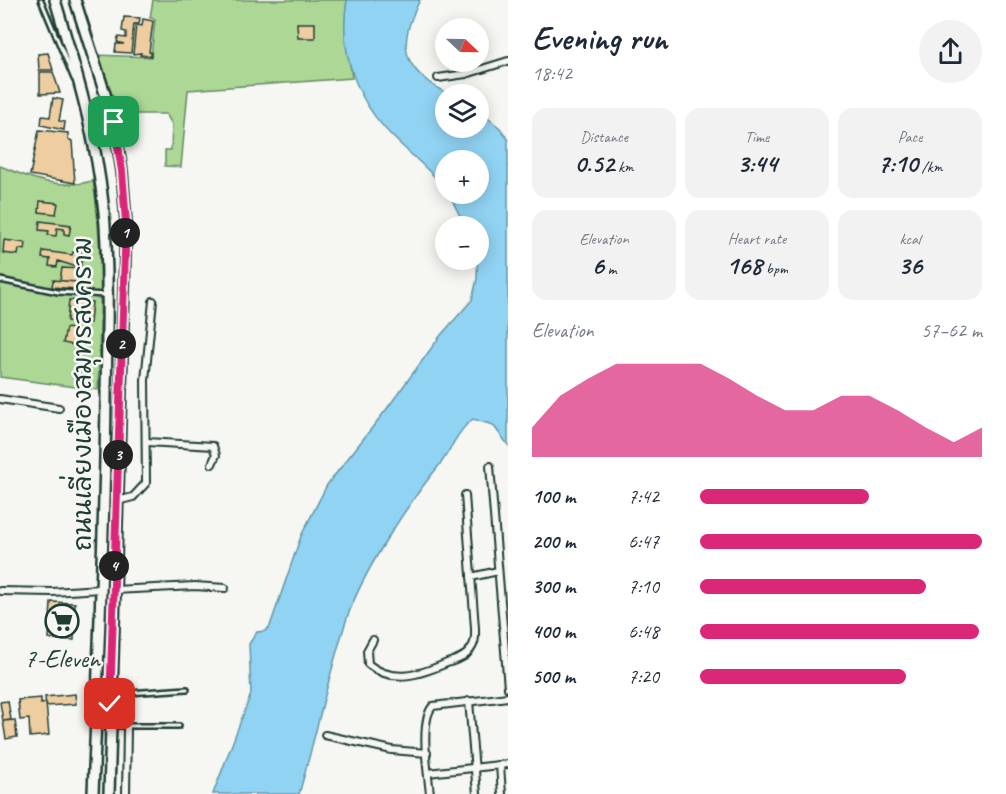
<!DOCTYPE html>
<meta charset="utf-8">
<style>
body{margin:0;font-family:Caveat,"Playpen Sans Thai",sans-serif;background:#f2f2f3;color:#1f2937;height:100vh;display:flex;flex-direction:column;font-size:22px;white-space:nowrap}
*{box-sizing:border-box;margin:0}
p{font-size:20px;color:#747a83}
.icon{flex:none;width:33px;height:33px;fill:none;stroke:currentColor;stroke-width:2;stroke-linecap:round;stroke-linejoin:round}
.map{position:relative;flex:1;overflow:hidden}
.sheet{display:flex;flex-direction:column;background:#fff;width:498px}
.sheet>*{flex:none}
.needle{width:39px;rotate:112deg}
.fabs{position:absolute;left:435px;top:18px;display:grid;gap:12px}
.fabs a{display:grid;place-items:center;width:54px;height:54px;border-radius:50%;background:#fff;box-shadow:0 3px 15px #0003;font-size:30px}
.pin{position:absolute;display:grid;place-items:center;width:51px;height:51px;color:#fff;margin:-26px;border-radius:12px;box-shadow:0 3px 9px #0006}
.km{position:absolute;width:30px;height:30px;margin:-15px;border-radius:50%;background:#222;color:#fff;font-size:16px;line-height:30px;text-align:center}
.round{display:grid;place-items:center;flex:none;width:63px;height:63px;border-radius:32px;background:#f2f2f3}
.headline{display:flex;align-items:center;justify-content:space-between;height:102px;padding:0 24px}
h1{font-size:33px;font-weight:700;line-height:45px}
.figures{display:grid;grid-template-columns:repeat(3,1fr);gap:9px;height:102px;padding:6px 24px}
.figures div{display:grid;align-content:center;border-radius:15px;background:#f2f2f3;text-align:center}
.figures b{font-size:26px;font-weight:700}
.figures small{font-size:16px;font-weight:400}
.figures p{font-size:16px}
.chart{height:168px;padding:12px 24px}
.chart p{display:flex;justify-content:space-between}
.chart svg{width:100%;height:108px;margin-top:6px;fill:#db2777;opacity:.7}
ul{padding:0 24px;list-style:none;font-size:20px}
li{display:grid;grid-template-columns:96px 72px 1fr;align-items:center;height:45px}
li i{height:15px;border-radius:8px;background:#db2777}
main{display:flex;flex:1;min-height:0}
.map>svg:first-child{display:block}
</style>
<main>
<div class="map">
<svg width="508" height="794" viewBox="0 0 508 794">
<rect width="100%" height="100%" fill="#f6f6f2"/>
<filter id="ink" filterUnits="userSpaceOnUse"><feTurbulence type="fractalNoise" baseFrequency=".0167" numOctaves="2"/><feDisplacementMap in="SourceGraphic" scale="12" xChannelSelector="R" yChannelSelector="G"/><feConvolveMatrix kernelMatrix="1 2 1 2 8 2 1 2 1" color-interpolation-filters="sRGB"/></filter>
<g filter="url(#ink)">
<g fill="#acd795" stroke="#668a64" stroke-width="1.5">
<polygon points="153,0 347,0 345,28 352,78 188,90 181,167 165,166 165,150 171,150 172,124 166,114 111,114 94,55 151,57 155,19 150,18"/>
<path d="M0 166C32 179 59 190 93 181 104 250 100 320 98 390L0 377Z"/>
</g>
<path fill="#91d3f3" stroke="#6397a7" stroke-width="1.5" d="M347 0H420C396 46 402 70 448 94H446V128H478L479 111 500 128 508 139V445L493 425 473 419C459 429 451 449 441 463 409 502 363 571 347 618 328 676 316 736 299 794H213L251 694 249 644 257 632 265 631 270 626 301 536 327 485 386 410 441 335 472 300 477 279 478 226H465L449 194H478V160H446L445 188C429 169 410 154 392 136 356 100 338 51 347 0Z"/>
<g fill="#eecea0" stroke="#1f3d34" stroke-width="1.5">
<polygon points="124,17 140,18 139,24 134,24 131,53 115,52 116,44 124,44 117,42 118,37 126,38 126,32 122,31"/>
<polygon points="143,19 153,21 149,52 151,52 151,56 140,55 141,53 133,54 136,25 142,26"/>
<polygon points="297,23 315,23 315,38 298,38"/>
<polygon points="48,53 53,70 39,70 38,54"/>
<polygon points="40,72 53,72 60,93 40,94"/>
<polygon points="53,98 63,100 59,121 65,122 64,130 41,125 42,116 50,117"/>
<polygon points="39,130 68,133 68,139 72,141 75,183 30,175"/>
<polygon points="40,201 58,203 56,214 39,212"/>
<polygon points="40,221 71,225 69,235 64,234 64,229 57,228 56,236 48,235 49,231 39,230"/>
<polygon points="4,240 26,243 25,250 19,249 18,255 3,253"/>
<polygon points="43,251 72,255 73,252 83,253 80,268 58,261 57,267 49,266 50,259 42,258"/>
<polygon points="62,268 82,269 80,283 60,281"/>
<polygon points="53,280 76,282 76,289 52,287"/>
<polygon points="69,300 92,302 90,323 67,321"/>
<polygon points="66,328 86,331 84,347 63,343"/>
<polygon points="51,602 75,603 74,640 49,639"/>
<polygon points="75,694 76,704 46,706 45,697"/>
<polygon points="41,698 41,704 46,703 49,735 30,737 29,719 20,720 18,700"/>
<polygon points="8,701 11,720 3,721 0,702"/>
<polygon points="15,720 17,737 6,739 3,721"/>
</g>
<g fill="none" stroke-linecap="round" stroke-linejoin="round">
<defs>
<g id="service">
<polyline points="41,0 74,79"/>
<polyline points="0,280 58,292 105,295"/>
<polyline points="114,694 187,689"/>
<polyline points="112,726 179,726"/>
</g>
<g id="minor">
<polyline points="438,78 466,74 508,61"/>
<polyline points="0,399 59,408"/>
<polyline points="147,442 213,446 216,455 212,464"/>
<polyline points="490,466 508,688"/>
<polyline points="117,501 133,497 146,483 145,380 153,301"/>
<polyline points="471,577 498,571"/>
<polyline points="114,590 195,586 225,588"/>
<polyline points="0,591 52,592 101,589"/>
<path d="M373 640 367 651 368 664C393 684 419 675 447 663 455 660 465 658 470 650 476 643 475 636 475 628L465 495"/>
<polyline points="469,701 477,794"/>
<polyline points="325,735 392,750 427,753"/>
<polyline points="500,765 502,794"/>
<polyline points="428,773 508,764"/>
<polyline points="126,794 127,728"/>
<path d="M430 794C428 774 419 720 433 706L508 697"/>
</g>
<g id="secondary">
<path d="M55 0C76 70 97 139 104 212 109 273 107 334 106 394 105 528 98 661 93 794"/>
<polyline points="75,0 114,122 122,171 126,222 109,794"/>
</g>
</defs>
<use href="#service" stroke="#1f3d34" stroke-width="8"/>
<use href="#minor" stroke="#1f3d34" stroke-width="10"/>
<use href="#secondary" stroke="#1f3d34" stroke-width="14"/>
<use href="#service" stroke="#f6f6f2" stroke-width="3"/>
<use href="#minor" stroke="#f6f6f2" stroke-width="6"/>
<use href="#secondary" stroke="#f6f6f2" stroke-width="9"/>
</g>
</g>
<g fill="none" stroke-linecap="round" stroke-linejoin="round" filter="url(#ink)">
<defs>
<polyline id="route" points="110,704 126,222 122,171 114,122"/>
</defs>
<use href="#route" stroke="#fff" stroke-width="12"/>
<use href="#route" stroke="#db2777" stroke-width="8"/>
</g>
<defs>
<symbol id="supermarket-ring" viewBox="-11 -11 22 22"><circle r="9.5" fill="#f6f6f2" stroke="#1f3d34" stroke-width="1.5"/><path d="M-6-5.5h2.5l.6 2H6L4.5 2H-2.5L-4.4-4H-6ZM-1.5 3.2a1.3 1.3 0 1 0 .1 0ZM3 3.2a1.3 1.3 0 1 0 .1 0Z" fill="#1f3d34"/></symbol>
</defs>
<g fill-rule="evenodd">
<use href="#supermarket-ring" x="43" y="602" width="38" height="38"/>
</g>
<g text-anchor="middle" stroke-width="5" stroke-linejoin="round" paint-order="stroke">
<g font-size="26" fill="#1f3d34" stroke="#f6f6f2">
<text transform="translate(82 394) rotate(-90)" y="9">ถนนเลี่ยงเมืองสมุทรสงคราม</text>
</g>
<g font-size="26" fill="#1f3d34" stroke="#f6f6f2">
<text x="62" y="667">7-Eleven</text>
</g>
</g>
</svg>
<div class="fabs">
<a><svg class="needle" viewBox="-14 -14 28 28"><path d="M0-13l5 13h-10z" fill="#e53935"/><path d="M0 13l5-13h-10z" fill="#747a83"/></svg></a>
<a><svg class="icon" aria-label="layers" viewBox="0 0 24 24"><path d="M12 4l9 5-9 5-9-5zM3 14l9 5 9-5"/></svg></a>
<a>+</a>
<a>−</a>
</div>
<div class="pin" style="left:114px;top:122px;background:#1e9e55"><svg class="icon" aria-label="arrive" viewBox="0 0 24 24"><path d="M6 21V4h12l-3 4 3 4H6"/></svg></div>
<div class="pin" style="left:110px;top:704px;background:#d93025"><svg class="icon" aria-label="check" viewBox="0 0 24 24"><path d="M5 12l5 5 9-10"/></svg></div>
<b class="km" style="left:125px;top:233px">1</b>
<b class="km" style="left:121px;top:344px">2</b>
<b class="km" style="left:118px;top:455px">3</b>
<b class="km" style="left:114px;top:566px">4</b>
</div>
<section class="sheet">
<div class="headline"><div><h1>Evening run</h1><p>18:42</p></div><a class="round"><svg class="icon" aria-label="share" viewBox="0 0 24 24"><path d="M12 15V3M7 8l5-5 5 5M5 13v7h14v-7"/></svg></a></div>
<div class="figures">
<div><p>Distance</p><b>0.52<small> km</small></b></div>
<div><p>Time</p><b>3:44</b></div>
<div><p>Pace</p><b>7:10<small> /km</small></b></div>
</div>
<div class="figures">
<div><p>Elevation</p><b>6<small> m</small></b></div>
<div><p>Heart rate</p><b>168<small> bpm</small></b></div>
<div><p>kcal</p><b>36</b></div>
</div>
<div class="chart"><p><span>Elevation</span>57–62 m</p>
<svg viewBox="0 0 160 44" preserveAspectRatio="none"><path d="M0 44V32L10 19L20 12L30 6L40 6L50 6L60 6L70 12L80 19L90 25L100 25L110 19L120 19L130 25L140 32L150 38L160 32V44z"/></svg>
</div>
<ul>
<li><b>100 m</b>7:42<i style="width:60%"></i></li>
<li><b>200 m</b>6:47<i style="width:100%"></i></li>
<li><b>300 m</b>7:10<i style="width:80%"></i></li>
<li><b>400 m</b>6:48<i style="width:99%"></i></li>
<li><b>500 m</b>7:20<i style="width:73%"></i></li>
</ul>
</section>
</main>
